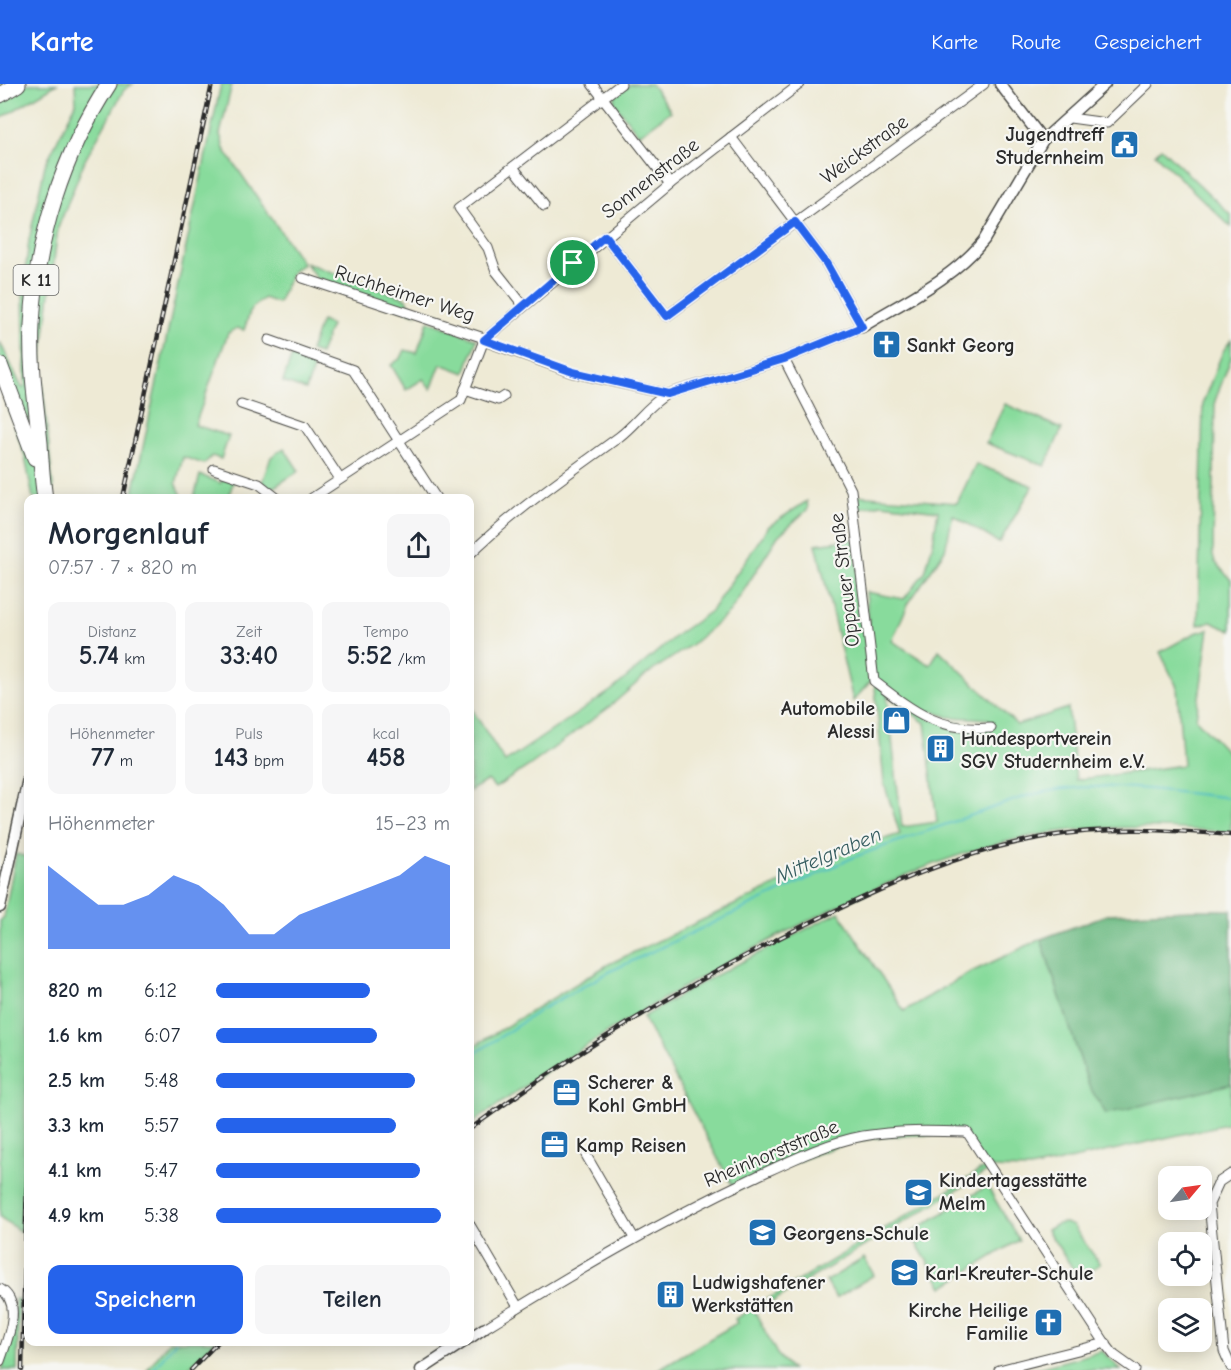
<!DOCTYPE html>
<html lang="de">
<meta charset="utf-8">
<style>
body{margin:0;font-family:"Comic Neue",sans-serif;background:#f6f6f7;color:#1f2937;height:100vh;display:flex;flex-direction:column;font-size:22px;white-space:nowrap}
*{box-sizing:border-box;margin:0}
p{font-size:20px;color:#747a83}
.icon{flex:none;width:33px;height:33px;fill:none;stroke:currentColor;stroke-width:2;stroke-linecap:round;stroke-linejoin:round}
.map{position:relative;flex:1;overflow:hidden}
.side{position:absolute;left:24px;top:410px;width:450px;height:852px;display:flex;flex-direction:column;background:#fff;border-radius:12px;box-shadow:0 3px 15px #0003}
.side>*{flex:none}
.needle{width:39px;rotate:61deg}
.buttons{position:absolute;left:1158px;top:1082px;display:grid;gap:12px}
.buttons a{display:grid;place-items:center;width:54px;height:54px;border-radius:12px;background:#fff;box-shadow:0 3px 15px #0003;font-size:30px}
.pin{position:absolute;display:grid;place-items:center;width:51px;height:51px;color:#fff;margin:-26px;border:3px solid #fff;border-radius:50%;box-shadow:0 2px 6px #0007}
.round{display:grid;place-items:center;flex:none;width:63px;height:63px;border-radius:12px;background:#f6f6f7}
.summary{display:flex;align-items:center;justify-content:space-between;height:102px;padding:0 24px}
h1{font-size:33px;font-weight:600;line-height:45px}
.stats{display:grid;grid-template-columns:repeat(3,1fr);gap:9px;height:102px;padding:6px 24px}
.stats div{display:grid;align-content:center;border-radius:12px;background:#f6f6f7;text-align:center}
.stats b{font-size:26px;font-weight:600}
.stats small{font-size:16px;font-weight:400}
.stats p{font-size:16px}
.chart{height:168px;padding:12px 24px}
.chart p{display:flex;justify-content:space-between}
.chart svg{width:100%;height:108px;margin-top:6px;fill:#2563eb;opacity:.7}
.cta{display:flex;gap:12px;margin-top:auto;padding:12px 24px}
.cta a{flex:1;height:69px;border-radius:12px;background:#2563eb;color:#fff;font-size:24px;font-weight:600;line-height:69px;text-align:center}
.cta a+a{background:#f6f6f7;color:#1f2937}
ul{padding:0 24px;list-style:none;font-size:20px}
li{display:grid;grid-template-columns:96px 72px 1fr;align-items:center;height:45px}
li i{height:15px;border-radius:8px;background:#2563eb}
header{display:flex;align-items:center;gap:36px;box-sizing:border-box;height:84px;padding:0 30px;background:#2563eb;color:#fff}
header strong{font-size:28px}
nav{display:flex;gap:33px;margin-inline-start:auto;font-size:21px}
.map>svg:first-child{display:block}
</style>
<header>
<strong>Karte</strong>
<nav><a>Karte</a><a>Route</a><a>Gespeichert</a></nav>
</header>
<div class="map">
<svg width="1231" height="1286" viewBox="0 0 1231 1286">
<rect width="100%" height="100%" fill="#f6f6f2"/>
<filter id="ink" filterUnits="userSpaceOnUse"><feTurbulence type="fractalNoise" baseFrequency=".0167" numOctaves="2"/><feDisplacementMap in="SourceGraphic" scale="12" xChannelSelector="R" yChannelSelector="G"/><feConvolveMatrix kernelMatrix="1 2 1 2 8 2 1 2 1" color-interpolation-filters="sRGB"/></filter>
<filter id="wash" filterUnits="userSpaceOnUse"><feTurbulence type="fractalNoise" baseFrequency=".008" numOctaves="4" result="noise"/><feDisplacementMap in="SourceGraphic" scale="24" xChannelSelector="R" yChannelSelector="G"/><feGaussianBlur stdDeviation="1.35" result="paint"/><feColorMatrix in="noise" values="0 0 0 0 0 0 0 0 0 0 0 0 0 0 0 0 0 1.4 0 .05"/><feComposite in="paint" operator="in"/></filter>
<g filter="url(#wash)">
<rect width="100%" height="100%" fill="#eeead5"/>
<g fill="#88db9c" stroke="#5a8364" stroke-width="1.5" fill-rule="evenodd">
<polygon points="0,0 57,0 0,35"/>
<polygon points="75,0 133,0 124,6 85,76 58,144 41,283 54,414 33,414 25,373 0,299 0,258 22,304 25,302 23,208 29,156 45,81 76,19"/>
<polygon points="221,0 232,0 220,50 224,65 303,180 293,186 278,219 264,214 251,225 244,246 237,244 228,249 195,341 229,352 221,375 212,372 204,380 183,373 176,399 183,414 132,414"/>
<polygon points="630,0 651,0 671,27 639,51 614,19 615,12"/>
<polygon points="1161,64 1231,131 1231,143 1155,70"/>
<polygon points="306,179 405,214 416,230 317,195"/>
<polygon points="321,237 331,241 320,270 310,267"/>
<polygon points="428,237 477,255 465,289 441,280 431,305 423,295 406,306 391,281 401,274 405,266 417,269"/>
<polygon points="1231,256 1231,274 1215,317 1213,471 1215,478 1231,496 1231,547 1211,538 1198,541 1203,318 1223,267"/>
<polygon points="293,268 316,276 306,306 283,298"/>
<polygon points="1005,320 1062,345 1045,382 986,359"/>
<polygon points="284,364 299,387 271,405 262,398 271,373"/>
<path d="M976 380 1033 402 999 459 953 431 945 466 908 520 892 557 930 581 939 566 1017 641 1068 624 1076 696 1183 681 1177 603 1160 568 1195 549 1209 545 1196 635 1231 672V748C1171 744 1110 740 1050 749 962 762 882 800 804 839 687 897 575 964 470 1041V961L474 962 609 880 853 765 900 750 884 699 866 508 904 515 925 488 933 459 938 427 882 420 856 425 855 411 957 419ZM887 611 925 639 937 738 902 743ZM932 627 948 633 989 635 990 643 928 635Z"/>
<polygon points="200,391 221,399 224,392 234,396 228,414 194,414"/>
<polygon points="807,417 808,425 778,452 730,528 691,561 646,591 607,625 529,682 495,704 488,696 470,707 470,622 505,678 612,606 679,549 711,527 769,442"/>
<polygon points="854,455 871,597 853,617 816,460"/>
<polygon points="16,770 28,773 28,955 21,1148 0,1133 0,837 4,833"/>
<path d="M839 828 904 927 969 889 1041 855 1089 1002 1231 1000V1039L1030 1085 986 1084 987 1088 755 1228 777 1270 792 1286H657L737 1239 735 1235 985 1084 965 1052C931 1051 897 1050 864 1056 819 1064 776 1088 735 1107L643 933 699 900Z"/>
<polygon points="987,1102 1019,1156 943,1203 910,1149"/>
<polygon points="1065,1139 1073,1142 1100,1180 1079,1194 1047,1146 1057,1140"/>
<polygon points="864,1174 874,1191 836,1214 826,1197"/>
<polygon points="15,1215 19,1215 17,1286 2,1286 13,1247"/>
<polygon points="169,1257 215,1257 187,1286 147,1286"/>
<polygon points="1102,1267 1121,1286 1031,1286"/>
</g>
<polygon fill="#6ebb84" stroke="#4c7358" stroke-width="1.5" points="1190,826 1231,826 1231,1000 1106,1030 1089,1002 1041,855 1109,830"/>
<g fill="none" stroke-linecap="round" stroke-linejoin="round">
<g stroke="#4ebdc5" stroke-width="2">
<path d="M470 973 542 925 613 886 854 773 1023 713C1091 693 1162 707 1231 714"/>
<polyline points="153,1286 176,1257"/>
</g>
</g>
</g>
<g filter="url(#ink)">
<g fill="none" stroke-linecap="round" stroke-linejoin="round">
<defs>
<g id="minor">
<polyline points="592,0 670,100"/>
<polyline points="1070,34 1107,39 1148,0"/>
<polyline points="513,83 544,122"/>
<polyline points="605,152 667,232 984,0"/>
<polyline points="303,194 481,253 487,258 574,289 667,310"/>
<polyline points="523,221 496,187 488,164 459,124 621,0"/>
<polyline points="269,256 353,286 436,414"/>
<path d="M784 275 851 406 874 597C913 627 938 648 991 644"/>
<polyline points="465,305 498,316 504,312"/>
<polyline points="241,320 305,342 340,395"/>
<polyline points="214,385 259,400 277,414"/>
<polyline points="312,414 461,316 484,256 670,100 800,0"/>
<path d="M470 470C515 426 567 391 619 353 636 340 648 321 667 310L784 275 862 243 826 179 731 53"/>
<polyline points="586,1071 634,1154"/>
<polyline points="1231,1090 1219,1098 1209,1120 1224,1267 1231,1283"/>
<polyline points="470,1141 518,1223"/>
<path d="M0 1205C24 1219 7 1256 0 1277"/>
<path d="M483 1245C572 1190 659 1138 753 1094 788 1078 825 1059 863 1052 897 1046 932 1047 967 1048L1107 1262 1114 1271 1135 1286"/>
<polyline points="999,1286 1106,1259"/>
</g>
<g id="tertiary">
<polyline points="1000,0 1043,56"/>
<path d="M862 243C904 217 953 195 984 156L1043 56 1105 0"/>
<polyline points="0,823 28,695"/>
<polyline points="470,1254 483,1245"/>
<polyline points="421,1286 465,1257"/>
</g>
<g id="trunk">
<polyline points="0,11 18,0"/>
<polyline points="0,281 35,374"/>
<path d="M45 414C42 396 41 378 40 359 36 320 30 281 32 241 36 155 62 72 109 0"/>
</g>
</defs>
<use href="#minor" stroke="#484844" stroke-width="11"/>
<use href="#tertiary" stroke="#484844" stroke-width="13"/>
<use href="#trunk" stroke="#484844" stroke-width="17"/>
<use href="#minor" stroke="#fff" stroke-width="9"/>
<use href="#tertiary" stroke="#fff" stroke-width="10"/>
<use href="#trunk" stroke="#fff" stroke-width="15"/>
<defs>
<g id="rail">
<polyline points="123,414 212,0"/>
<path d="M470 1045C575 968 687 900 803 842 883 803 962 766 1050 752 1110 742 1171 746 1231 751"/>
<polyline points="22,1286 28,1060"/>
<polyline points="191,1286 219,1257"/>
</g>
</defs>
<use href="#rail" stroke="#2b2b2b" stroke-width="4.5"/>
<use href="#rail" stroke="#f6f6f2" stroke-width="2" stroke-dasharray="7" stroke-linecap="butt"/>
</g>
</g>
<g fill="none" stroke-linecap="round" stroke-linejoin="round" filter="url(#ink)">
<defs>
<polygon id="route" points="795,138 826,179 862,243 784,275 668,310 573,288 484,256 605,152 667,232"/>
</defs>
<use href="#route" stroke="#fff" stroke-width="12"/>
<use href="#route" stroke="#2563eb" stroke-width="8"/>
</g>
<defs>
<symbol id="civic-square" viewBox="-11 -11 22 22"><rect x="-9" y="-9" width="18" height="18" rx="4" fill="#1f6fb2" stroke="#f6f6f2"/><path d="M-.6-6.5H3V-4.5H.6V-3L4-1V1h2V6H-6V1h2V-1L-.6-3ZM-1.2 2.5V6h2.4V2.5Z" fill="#fff"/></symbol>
<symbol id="church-square" viewBox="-11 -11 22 22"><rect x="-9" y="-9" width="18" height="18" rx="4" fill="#1f6fb2" stroke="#f6f6f2"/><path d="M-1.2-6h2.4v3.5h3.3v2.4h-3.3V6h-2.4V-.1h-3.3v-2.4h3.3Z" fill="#fff"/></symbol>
<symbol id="shop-square" viewBox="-11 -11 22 22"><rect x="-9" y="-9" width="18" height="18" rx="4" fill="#1f6fb2" stroke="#f6f6f2"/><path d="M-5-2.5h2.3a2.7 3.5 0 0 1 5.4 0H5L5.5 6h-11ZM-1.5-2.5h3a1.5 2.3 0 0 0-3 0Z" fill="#fff"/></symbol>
<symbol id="building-square" viewBox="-11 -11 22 22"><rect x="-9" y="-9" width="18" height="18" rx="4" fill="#1f6fb2" stroke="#f6f6f2"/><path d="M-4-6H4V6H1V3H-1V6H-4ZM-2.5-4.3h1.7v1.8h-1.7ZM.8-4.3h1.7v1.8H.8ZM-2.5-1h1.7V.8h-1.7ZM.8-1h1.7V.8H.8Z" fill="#fff"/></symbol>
<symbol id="office-square" viewBox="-11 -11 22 22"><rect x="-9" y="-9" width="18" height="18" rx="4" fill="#1f6fb2" stroke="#f6f6f2"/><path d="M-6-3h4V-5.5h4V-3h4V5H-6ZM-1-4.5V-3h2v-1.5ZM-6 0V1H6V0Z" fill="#fff"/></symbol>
<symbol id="school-square" viewBox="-11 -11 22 22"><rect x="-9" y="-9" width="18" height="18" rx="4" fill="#1f6fb2" stroke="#f6f6f2"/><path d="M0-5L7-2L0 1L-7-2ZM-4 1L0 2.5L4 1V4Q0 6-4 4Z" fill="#fff"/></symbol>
</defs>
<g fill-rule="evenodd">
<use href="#civic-square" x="1108" y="44" width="33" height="33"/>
<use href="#church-square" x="870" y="244" width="33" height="33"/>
<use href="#shop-square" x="880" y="620" width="33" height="33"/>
<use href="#building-square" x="924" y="648" width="33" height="33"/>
<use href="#office-square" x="550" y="992" width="33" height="33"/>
<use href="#office-square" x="538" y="1044" width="33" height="33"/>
<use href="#school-square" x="902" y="1092" width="33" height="33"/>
<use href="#school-square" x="746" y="1132" width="33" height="33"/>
<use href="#school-square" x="888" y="1172" width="33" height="33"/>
<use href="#building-square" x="654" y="1194" width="33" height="33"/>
<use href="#church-square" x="1032" y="1222" width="33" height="33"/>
</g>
<g text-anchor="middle" stroke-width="4.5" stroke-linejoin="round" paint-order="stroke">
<rect fill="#f6f6f2" stroke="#686867" stroke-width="1.5" x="13.5" y="181" width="45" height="30" rx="4.5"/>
<g font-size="18" font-weight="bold" fill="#2b2b2b">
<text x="36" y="202">K 11</text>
</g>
<g font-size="20" font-weight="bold" fill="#2b2b2b" stroke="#f6f6f2" text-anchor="start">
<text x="1104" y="57" text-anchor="end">Jugendtreff<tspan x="1104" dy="23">Studernheim</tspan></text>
<text x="907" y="268">Sankt Georg</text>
<text x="875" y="631" text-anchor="end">Automobile<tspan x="875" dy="23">Alessi</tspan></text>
<text x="961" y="661">Hundesportverein<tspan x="961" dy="23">SGV Studernheim e.V.</tspan></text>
<text x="588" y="1005">Scherer &amp;<tspan x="588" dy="23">Kohl GmbH</tspan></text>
<text x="576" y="1068">Kamp Reisen</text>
<text x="939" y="1103">Kindertagesstätte<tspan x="939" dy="23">Melm</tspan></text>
<text x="783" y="1156">Georgens-Schule</text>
<text x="925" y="1196">Karl-Kreuter-Schule</text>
<text x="692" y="1205">Ludwigshafener<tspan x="692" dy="23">Werkstätten</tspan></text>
<text x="1028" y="1233" text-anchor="end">Kirche Heilige<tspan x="1028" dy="23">Familie</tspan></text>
</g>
<g font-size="20" fill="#2b2b2b" stroke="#f6f6f2">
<text transform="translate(864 65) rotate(-36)" y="7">Weickstraße</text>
<text transform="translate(650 94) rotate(-38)" y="7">Sonnenstraße</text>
<text transform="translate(405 209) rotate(18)" y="7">Ruchheimer Weg</text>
<text transform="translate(844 496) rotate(-97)" y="7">Oppauer Straße</text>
<text transform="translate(771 1069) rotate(-23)" y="7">Rheinhorststraße</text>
</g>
<g font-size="21" font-style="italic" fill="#375e61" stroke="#f6f6f2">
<text transform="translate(828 771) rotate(-23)" y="7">Mittelgraben</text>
</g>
</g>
</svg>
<div class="buttons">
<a><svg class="needle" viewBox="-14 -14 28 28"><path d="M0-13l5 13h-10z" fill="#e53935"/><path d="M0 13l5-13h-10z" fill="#747a83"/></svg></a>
<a><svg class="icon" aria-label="locate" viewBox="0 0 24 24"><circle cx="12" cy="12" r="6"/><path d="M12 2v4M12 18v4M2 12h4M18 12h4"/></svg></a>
<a><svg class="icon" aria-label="layers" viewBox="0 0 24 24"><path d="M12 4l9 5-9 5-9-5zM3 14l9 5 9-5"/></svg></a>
</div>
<div class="pin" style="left:573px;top:179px;background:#1e9e55"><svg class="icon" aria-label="arrive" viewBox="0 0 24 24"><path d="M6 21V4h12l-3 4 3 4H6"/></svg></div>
<section class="side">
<div class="summary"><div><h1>Morgenlauf</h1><p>07:57 · 7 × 820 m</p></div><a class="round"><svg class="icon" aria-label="share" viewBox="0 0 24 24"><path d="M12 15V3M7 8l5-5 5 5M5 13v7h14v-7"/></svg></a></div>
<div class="stats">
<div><p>Distanz</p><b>5.74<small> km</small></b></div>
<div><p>Zeit</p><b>33:40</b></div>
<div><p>Tempo</p><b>5:52<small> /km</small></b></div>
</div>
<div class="stats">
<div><p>Höhenmeter</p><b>77<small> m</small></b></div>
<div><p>Puls</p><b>143<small> bpm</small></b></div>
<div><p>kcal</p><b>458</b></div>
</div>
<div class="chart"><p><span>Höhenmeter</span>15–23 m</p>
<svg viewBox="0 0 160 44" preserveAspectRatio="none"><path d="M0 44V10L10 18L20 26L30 26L40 22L50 14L60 18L70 26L80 38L90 38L100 30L110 26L120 22L130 18L140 14L150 6L160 10V44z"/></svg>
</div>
<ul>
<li><b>820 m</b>6:12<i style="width:66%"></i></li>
<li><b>1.6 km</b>6:07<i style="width:69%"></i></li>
<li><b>2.5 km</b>5:48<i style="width:85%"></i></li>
<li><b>3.3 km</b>5:57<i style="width:77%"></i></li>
<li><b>4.1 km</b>5:47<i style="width:87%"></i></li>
<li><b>4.9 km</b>5:38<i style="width:96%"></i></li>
</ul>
<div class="cta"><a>Speichern</a><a>Teilen</a></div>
</section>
</div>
